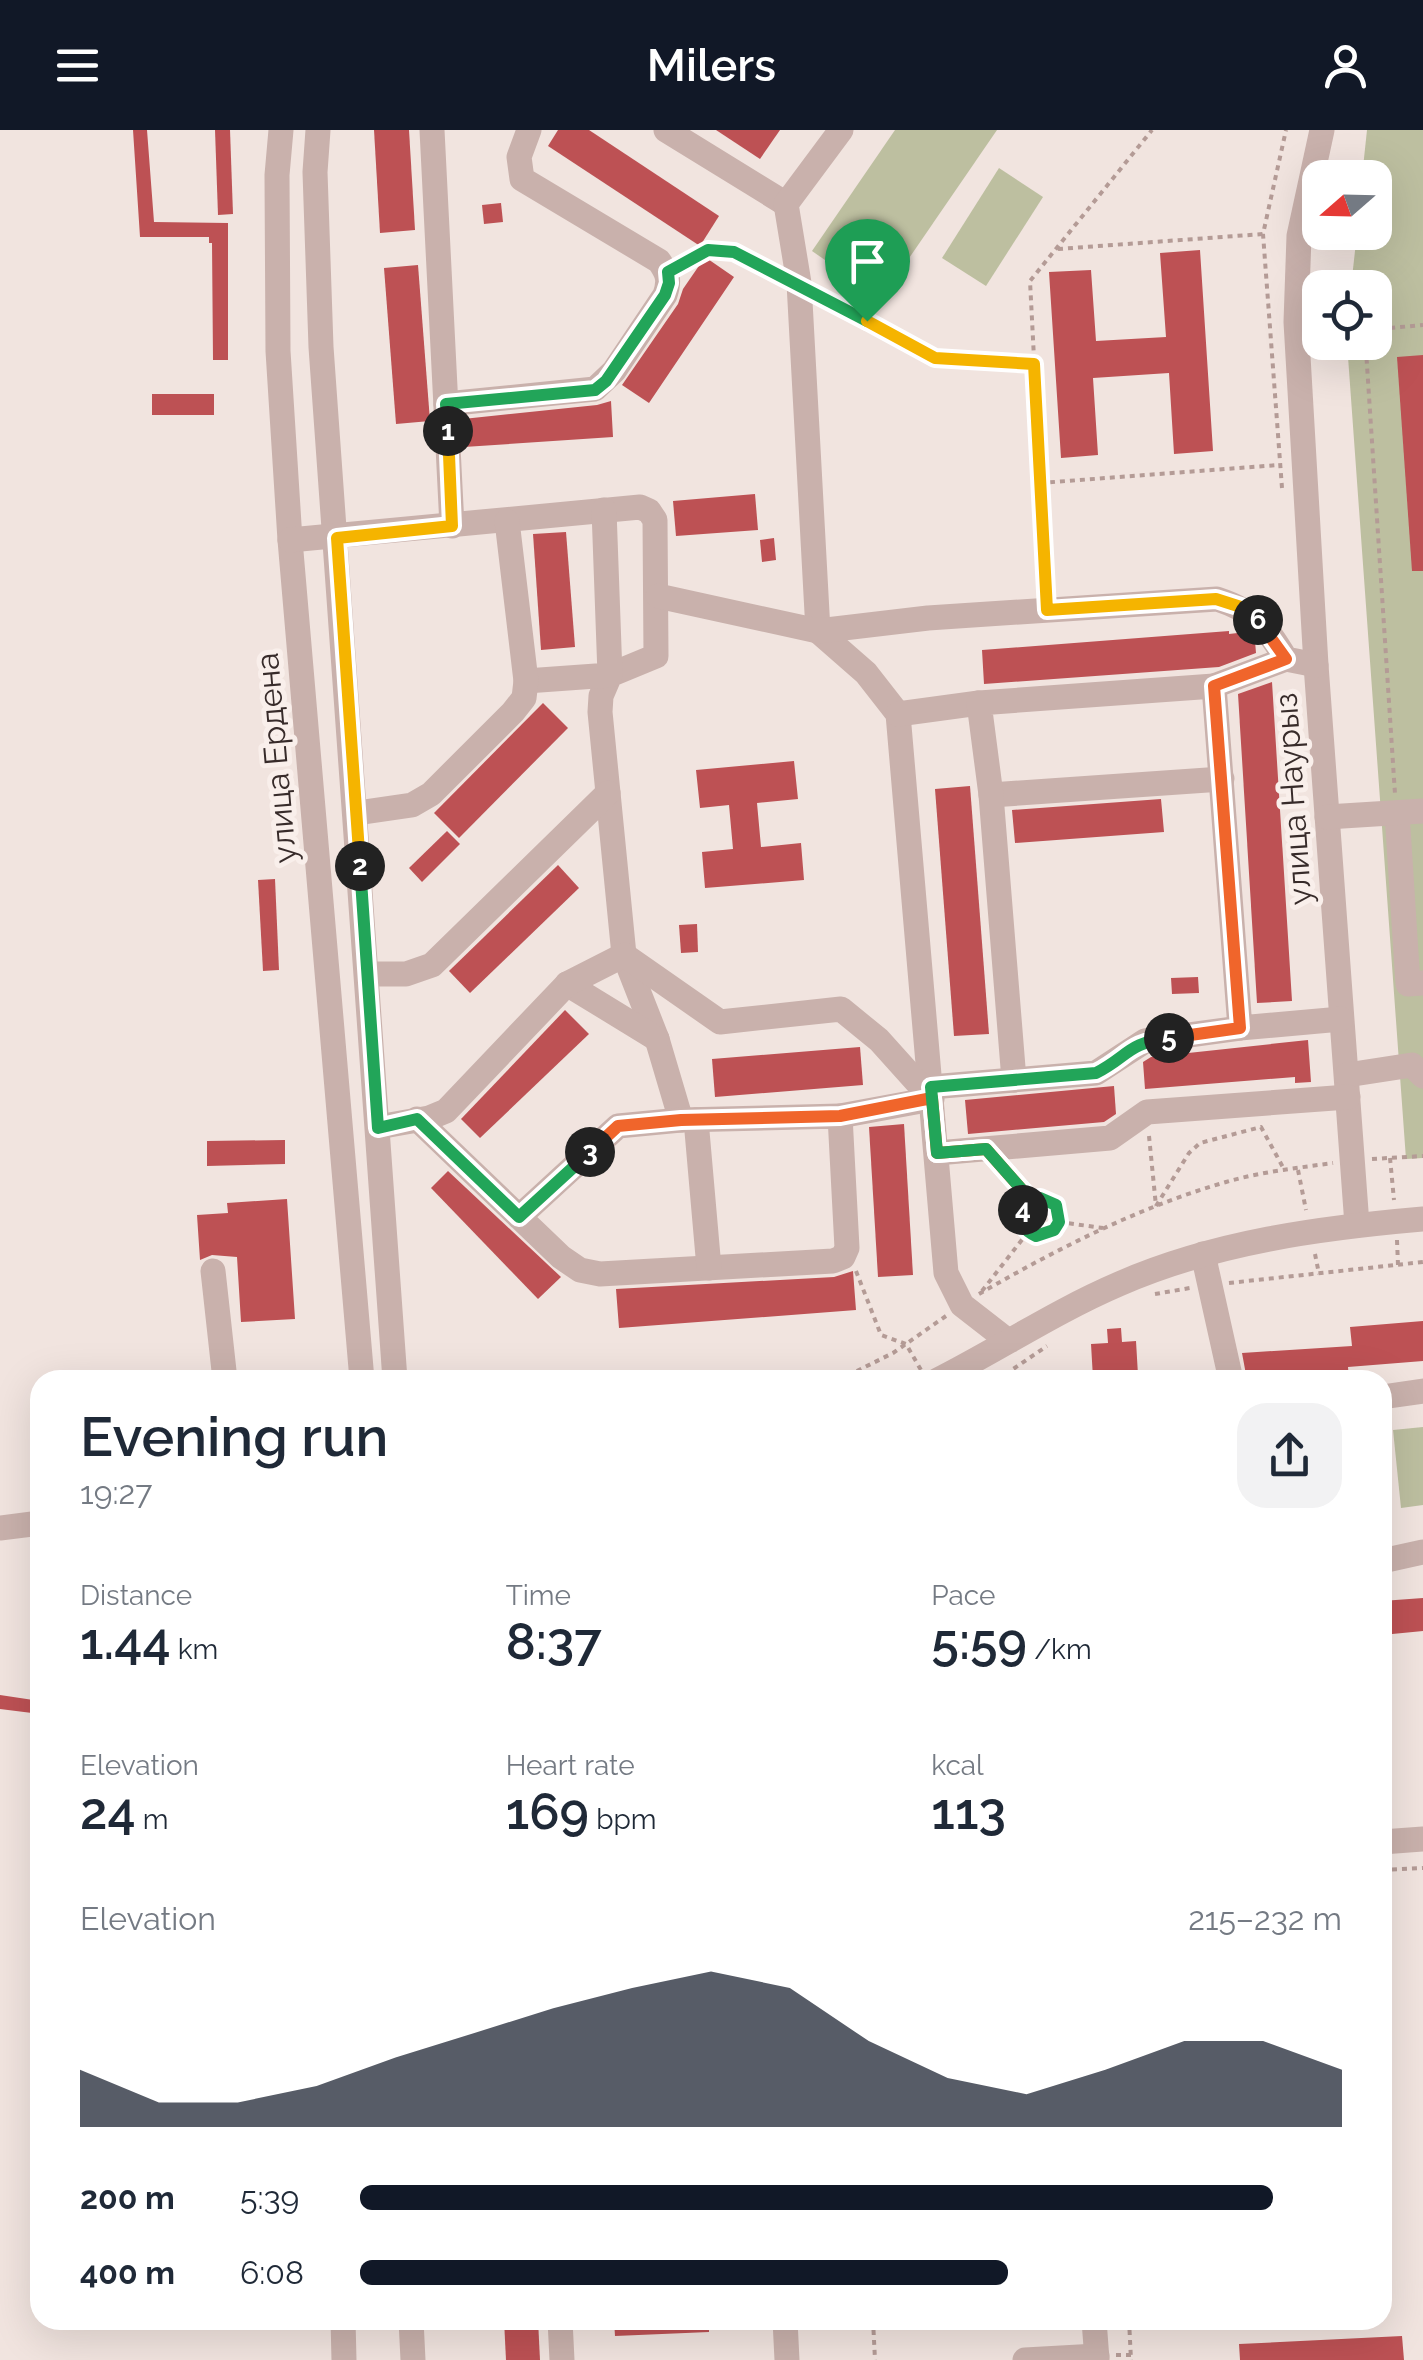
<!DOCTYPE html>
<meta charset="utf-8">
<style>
body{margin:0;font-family:Raleway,sans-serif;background:#f2f2f3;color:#1f2937;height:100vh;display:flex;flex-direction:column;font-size:38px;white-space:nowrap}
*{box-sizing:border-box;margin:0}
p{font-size:32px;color:#747a83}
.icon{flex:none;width:55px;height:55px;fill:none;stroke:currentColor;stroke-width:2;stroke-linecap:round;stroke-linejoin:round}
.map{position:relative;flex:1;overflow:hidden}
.side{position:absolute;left:30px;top:1240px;width:1362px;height:960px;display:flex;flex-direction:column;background:#fff;border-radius:30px;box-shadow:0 10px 40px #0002}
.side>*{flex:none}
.needle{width:65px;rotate:250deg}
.tools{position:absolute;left:1302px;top:30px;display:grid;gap:20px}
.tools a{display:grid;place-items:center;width:90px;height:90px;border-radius:20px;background:#fff;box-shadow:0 10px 40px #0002;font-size:50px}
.pin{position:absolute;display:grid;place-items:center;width:85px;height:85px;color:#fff;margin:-102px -42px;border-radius:50% 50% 50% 0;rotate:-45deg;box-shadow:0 0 10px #0007}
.pin .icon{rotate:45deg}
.km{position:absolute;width:50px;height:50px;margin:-25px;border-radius:50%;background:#222;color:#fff;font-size:28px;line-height:50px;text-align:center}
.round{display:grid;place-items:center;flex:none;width:105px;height:105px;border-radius:30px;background:#f2f2f3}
.summary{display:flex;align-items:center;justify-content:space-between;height:170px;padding:0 50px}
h1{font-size:55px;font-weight:600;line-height:75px}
.stats{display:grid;grid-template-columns:repeat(3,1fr);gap:15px;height:170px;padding:10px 50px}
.stats div{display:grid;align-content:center}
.stats b{font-size:50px;font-weight:600}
.stats small{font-size:28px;font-weight:400}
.stats p{font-size:28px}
.chart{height:280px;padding:20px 50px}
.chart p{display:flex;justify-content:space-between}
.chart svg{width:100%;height:180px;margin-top:10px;fill:#111827;opacity:.7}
ul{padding:0 50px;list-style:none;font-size:32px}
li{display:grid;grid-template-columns:160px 120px 1fr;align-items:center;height:75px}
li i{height:25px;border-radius:12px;background:#111827}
header{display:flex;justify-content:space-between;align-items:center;height:130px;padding:0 50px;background:#111827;color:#fff;font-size:45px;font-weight:600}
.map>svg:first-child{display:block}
</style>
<header><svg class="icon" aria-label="menu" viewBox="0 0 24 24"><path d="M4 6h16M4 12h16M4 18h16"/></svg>Milers<svg class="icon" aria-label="person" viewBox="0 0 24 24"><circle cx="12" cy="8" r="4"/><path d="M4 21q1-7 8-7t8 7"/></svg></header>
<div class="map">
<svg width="1423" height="2230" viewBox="0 0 1423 2230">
<rect width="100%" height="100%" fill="#f1e4df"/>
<g fill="#bdbfa0">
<polygon points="895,0 997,0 881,169 812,121"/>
<polygon points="1367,0 1423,0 1423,1028 1406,1029 1347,213 1375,212 1375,158 1351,157 1357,103 1375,102 1375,48 1362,47"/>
<polygon points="999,38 1043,67 986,156 942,128"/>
<polygon points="1423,1297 1423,1375 1401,1378 1393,1300"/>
</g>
<g fill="#bd5154">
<polygon points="133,0 147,0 154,92 228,93 228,230 213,230 212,113 209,113 209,107 140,107"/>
<polygon points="215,0 230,0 233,84 218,85"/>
<polygon points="374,0 409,0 415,100 380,103"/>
<polygon points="558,0 589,0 719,86 700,116 548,16"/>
<polygon points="716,0 780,0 760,29"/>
<polygon points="501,73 503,92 484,94 482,75"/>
<polygon points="1200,120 1213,321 1174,324 1169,243 1093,248 1098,325 1061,328 1049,142 1091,140 1096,211 1166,207 1160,123"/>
<polygon points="705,127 734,147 649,273 622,255 678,174 683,159"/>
<polygon points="418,135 430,291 396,294 384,138"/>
<polygon points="1423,225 1423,441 1412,441 1397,227"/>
<rect x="152" y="264" width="62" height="21"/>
<polygon points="611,271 613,307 464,317 463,289 597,275"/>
<polygon points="755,364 758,400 676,406 673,371"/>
<polygon points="566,402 575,517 541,520 533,404"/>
<polygon points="774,408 776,430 762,432 760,410"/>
<polygon points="1229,501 1229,504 1246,502 1255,511 1256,523 1219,537 984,554 982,520"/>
<polygon points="1272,552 1292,871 1257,873 1238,564"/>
<polygon points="543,573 568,598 459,708 434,683"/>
<polygon points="794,631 798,669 757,673 761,717 801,713 804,750 705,758 702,722 733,719 729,675 700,678 696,640"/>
<polygon points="970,656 989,904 954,906 935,659"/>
<polygon points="1161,669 1164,702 1015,713 1012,680"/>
<polygon points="447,701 460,714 422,752 409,738"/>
<polygon points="558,735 579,758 470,863 449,841"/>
<polygon points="275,749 279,840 263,841 258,750"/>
<polygon points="697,794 698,822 681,823 679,795"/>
<polygon points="1198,847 1199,863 1172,864 1171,848"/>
<polygon points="565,880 589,904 480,1008 461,989"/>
<polygon points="1308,910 1311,952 1295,953 1295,947 1145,959 1143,932 1151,927"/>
<polygon points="860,917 863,955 715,967 712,929"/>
<polygon points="1114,956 1116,984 1104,992 968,1004 965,970"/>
<polygon points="904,994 913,1145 878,1147 869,997"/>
<polygon points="285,1010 285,1034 207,1036 207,1011"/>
<polygon points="448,1041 561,1147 538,1169 431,1058"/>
<polygon points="287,1069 295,1189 241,1192 237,1127 212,1125 200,1130 197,1085 228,1083 227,1073"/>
<polygon points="853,1141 856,1180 619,1198 616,1159 834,1147"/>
<polygon points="1423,1191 1423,1231 1348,1237 1349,1250 1247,1250 1242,1223 1352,1216 1350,1197"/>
<polygon points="1121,1198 1122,1212 1136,1211 1138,1245 1093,1248 1091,1214 1108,1213 1107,1199"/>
<polygon points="1423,1468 1423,1501 1382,1505 1382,1471"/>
<polygon points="0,1565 40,1571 40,1584 0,1579"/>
<polygon points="504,2190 538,2190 540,2230 506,2230"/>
<polygon points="614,2190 709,2190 709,2202 615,2206"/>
<polygon points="1402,2206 1404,2230 1240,2230 1239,2214"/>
</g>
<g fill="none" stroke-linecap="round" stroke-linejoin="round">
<g stroke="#b49b96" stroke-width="4" stroke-dasharray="5 5" stroke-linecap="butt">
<polyline points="1058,119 1263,104"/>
<path d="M684 133C725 111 737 124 776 143"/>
<polyline points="820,165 935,228 1034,234"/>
<polyline points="1375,211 1390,198 1423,195"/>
<polyline points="1374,212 1366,220 1395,664"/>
<polyline points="1040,353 1279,335"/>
<polyline points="1282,358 1263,104 1286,0"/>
<polyline points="1046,460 1030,151 1152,0"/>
<polyline points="1149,1006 1156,1076"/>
<polyline points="1390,1028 1394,1070"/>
<polyline points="1372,1029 1423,1026"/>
<polyline points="1004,1040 1031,1070"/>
<polyline points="1298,1040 1306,1080"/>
<circle cx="1040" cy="1087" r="19"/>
<polyline points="1156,1076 1189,1023 1200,1013 1261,997 1285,1041"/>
<polyline points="1059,1092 1103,1098"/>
<polyline points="1397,1110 1398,1135"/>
<polyline points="1315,1124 1319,1144"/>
<polyline points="856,1141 881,1205 906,1214 921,1240"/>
<polyline points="1229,1153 1423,1132"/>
<polyline points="982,1161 1028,1102"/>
<path d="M979 1164C1057 1119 1139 1077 1226 1052 1260 1042 1297 1038 1333 1033"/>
<polyline points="1155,1164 1190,1158"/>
<polyline points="839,1250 893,1223 946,1186"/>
<polyline points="997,1250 1047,1216"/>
<polyline points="1382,1740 1423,1738"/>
<polyline points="873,2190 875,2230"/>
<polyline points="1068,2190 1073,2199"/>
<polyline points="1129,2190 1131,2230"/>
<polyline points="1116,2225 1131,2225"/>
</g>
<g stroke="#c9b1ac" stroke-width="25">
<polyline points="281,0 277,45 278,221 290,410 362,1250"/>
<polyline points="318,0 315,42 321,217 395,1250"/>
<polyline points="432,0 452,396"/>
<polyline points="666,0 786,74"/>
<polyline points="841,0 786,74 799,153 818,501 866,543 898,584 946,1143 962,1175 1007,1210"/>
<polyline points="1322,0 1299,106 1296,192 1316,535 1357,1095"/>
<path d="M446 274 595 259 614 241 665 165C670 150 668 144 659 131L522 49 519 27 529 0"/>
<polyline points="290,410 640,377 649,381 655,390 656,526 610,545 601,566 600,582 624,825 657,909 681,990"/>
<path d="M658 466 818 501 928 488 1217 469C1256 482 1265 495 1286 529L1316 535"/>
<polyline points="526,551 610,545 604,380"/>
<polyline points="1214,556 1286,529"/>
<polyline points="898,584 979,573"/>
<polyline points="991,665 1222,649"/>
<polyline points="357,683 412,675 431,664 513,582 524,568 526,551 507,391"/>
<polyline points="1397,683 1408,854 1423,853"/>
<polyline points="1327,687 1423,681"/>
<polyline points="367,844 406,844 432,835 608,663"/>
<polyline points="567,854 657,909"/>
<polyline points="1347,945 1412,935 1423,946"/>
<polyline points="1014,950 991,665 979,573 1214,556 1240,898 1341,889"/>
<polyline points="931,957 1096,943 1145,911 1240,898"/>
<polyline points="417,989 561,1127 580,1140 600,1144 833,1131 843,1127 847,1118 840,986 681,990 618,996 519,1087"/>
<polyline points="696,990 709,1138"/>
<polyline points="378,997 429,988 446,981 567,854 624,825 720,892 841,879 879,910 932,969 840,986"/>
<polyline points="937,1023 1110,1008 1147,982 1348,967"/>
<polyline points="1203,1124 1231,1250"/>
<polyline points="213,1141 225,1250"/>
<path d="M938 1250C999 1219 1056 1181 1119 1154 1215 1112 1320 1098 1423 1089"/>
<polyline points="1382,1267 1423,1261"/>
<polyline points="0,1398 40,1393"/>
<polyline points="1382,1431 1423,1422"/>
<polyline points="1382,1712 1423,1709"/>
<polyline points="343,2190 344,2230"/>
<polyline points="411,2190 413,2230"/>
<polyline points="560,2190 562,2230"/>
<polyline points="785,2190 787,2230"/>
<polyline points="1094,2190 1097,2230"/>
<polyline points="1025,2230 1097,2226"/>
</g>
</g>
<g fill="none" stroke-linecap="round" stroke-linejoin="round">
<defs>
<polyline id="split-1" points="448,301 446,274 595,260 606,251 665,165 669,153 668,142 708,120 734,122 867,191"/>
<polyline id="split-2" points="360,736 337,408 452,396 448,301"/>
<polyline id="split-3" points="360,736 378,998 417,989 519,1087 590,1022"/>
<polyline id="split-4" points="590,1022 618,996 681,990 840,986 932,968 937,1023 986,1019 1031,1070 1023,1080"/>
<path id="split-5" d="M1023 1080C1018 1093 1025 1101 1036 1106L1054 1100 1059 1092 1056 1075 1040 1068 1031 1070 986 1019 937 1023 931 957 1096 943C1129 926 1127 913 1169 908"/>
<polyline id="split-6" points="1169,908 1240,898 1214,556 1286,529 1258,490"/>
<polyline id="split-7" points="867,191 935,228 1034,234 1047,480 1216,469 1244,478 1258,490"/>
</defs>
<use href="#split-1" stroke="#fff" stroke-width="20"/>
<use href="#split-2" stroke="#fff" stroke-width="20"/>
<use href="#split-3" stroke="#fff" stroke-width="20"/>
<use href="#split-4" stroke="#fff" stroke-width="20"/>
<use href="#split-5" stroke="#fff" stroke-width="20"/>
<use href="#split-6" stroke="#fff" stroke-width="20"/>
<use href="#split-7" stroke="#fff" stroke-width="20"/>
<use href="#split-1" stroke="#22a559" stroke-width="12"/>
<use href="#split-2" stroke="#f5b400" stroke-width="12"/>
<use href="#split-3" stroke="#22a559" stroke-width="12"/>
<use href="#split-4" stroke="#f0652b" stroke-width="12"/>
<use href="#split-5" stroke="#22a559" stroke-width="12"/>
<use href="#split-6" stroke="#f0652b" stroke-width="12"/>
<use href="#split-7" stroke="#f5b400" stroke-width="12"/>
</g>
<g text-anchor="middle" stroke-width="10" stroke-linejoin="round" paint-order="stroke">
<g font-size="32" fill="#372b2a" stroke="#f9efeb">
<text transform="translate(276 628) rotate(-95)" y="11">улица Ердена</text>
<text transform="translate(1293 669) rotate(-94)" y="11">улица Наурыз</text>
</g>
</g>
</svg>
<div class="tools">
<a><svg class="needle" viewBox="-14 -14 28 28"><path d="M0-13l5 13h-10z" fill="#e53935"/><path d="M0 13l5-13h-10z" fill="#747a83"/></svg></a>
<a><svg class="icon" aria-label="locate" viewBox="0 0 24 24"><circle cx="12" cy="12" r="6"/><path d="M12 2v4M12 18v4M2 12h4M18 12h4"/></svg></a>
</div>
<div class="pin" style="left:867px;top:191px;background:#1e9e55"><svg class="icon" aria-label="arrive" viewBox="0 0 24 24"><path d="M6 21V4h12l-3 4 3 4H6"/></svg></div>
<b class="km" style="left:448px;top:301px">1</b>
<b class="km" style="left:360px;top:736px">2</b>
<b class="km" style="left:590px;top:1022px">3</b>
<b class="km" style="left:1023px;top:1080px">4</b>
<b class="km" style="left:1169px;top:908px">5</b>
<b class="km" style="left:1258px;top:490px">6</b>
<section class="side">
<div class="summary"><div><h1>Evening run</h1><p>19:27</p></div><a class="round"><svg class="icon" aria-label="share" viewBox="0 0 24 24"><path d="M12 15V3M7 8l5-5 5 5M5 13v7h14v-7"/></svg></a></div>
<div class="stats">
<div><p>Distance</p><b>1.44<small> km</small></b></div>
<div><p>Time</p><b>8:37</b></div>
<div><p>Pace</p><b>5:59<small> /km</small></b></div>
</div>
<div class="stats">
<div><p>Elevation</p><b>24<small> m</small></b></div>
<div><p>Heart rate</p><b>169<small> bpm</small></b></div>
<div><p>kcal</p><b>113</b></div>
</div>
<div class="chart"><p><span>Elevation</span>215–232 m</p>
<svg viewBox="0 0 160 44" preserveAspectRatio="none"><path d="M0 44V30L10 38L20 38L30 34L40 27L50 21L60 15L70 10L80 6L90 10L100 23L110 32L120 36L130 30L140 23L150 23L160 30V44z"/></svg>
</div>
<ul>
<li><b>200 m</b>5:39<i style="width:93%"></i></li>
<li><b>400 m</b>6:08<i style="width:66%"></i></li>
</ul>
</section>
</div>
